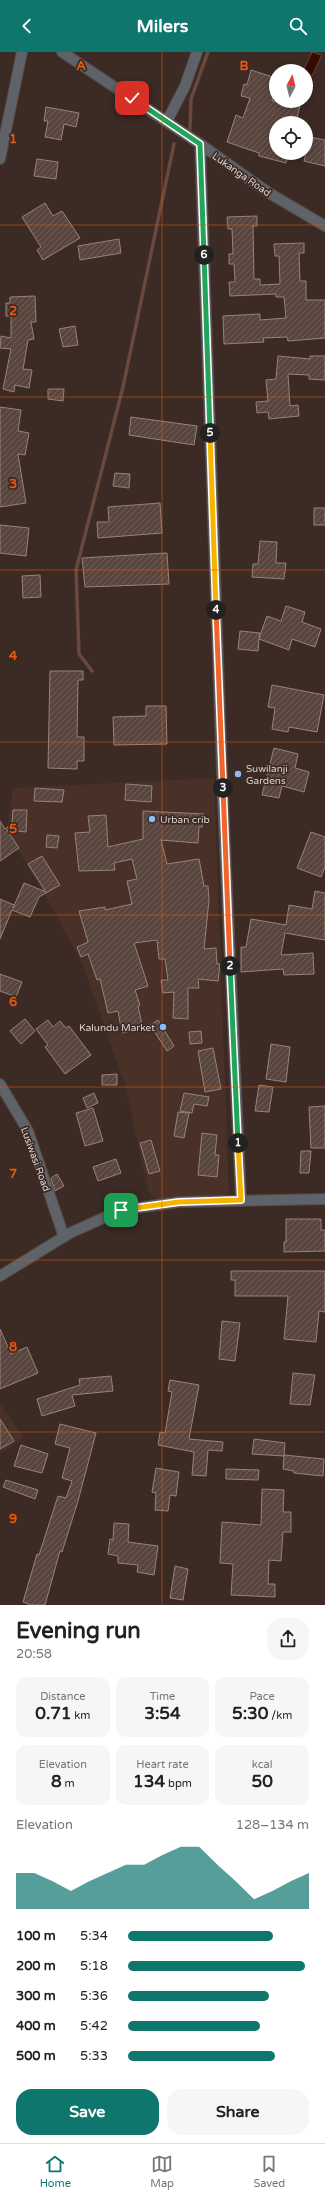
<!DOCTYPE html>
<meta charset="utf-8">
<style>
body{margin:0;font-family:"Varela Round",sans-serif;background:#f6f6f6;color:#222;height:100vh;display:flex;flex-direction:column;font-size:15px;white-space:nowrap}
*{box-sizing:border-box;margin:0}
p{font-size:13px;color:#767676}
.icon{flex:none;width:22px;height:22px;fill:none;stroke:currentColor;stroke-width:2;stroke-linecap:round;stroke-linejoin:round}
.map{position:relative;height:1553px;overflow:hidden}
.side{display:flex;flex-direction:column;background:#fff;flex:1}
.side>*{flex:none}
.needle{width:26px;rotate:7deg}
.fabs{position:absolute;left:269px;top:12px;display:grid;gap:8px}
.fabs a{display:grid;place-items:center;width:44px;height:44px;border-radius:50%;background:#fff;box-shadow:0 2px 10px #0003;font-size:20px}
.pin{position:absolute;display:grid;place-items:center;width:34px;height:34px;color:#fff;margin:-17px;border-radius:8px;box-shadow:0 2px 6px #0006}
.km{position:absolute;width:20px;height:20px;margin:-10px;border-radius:50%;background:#222;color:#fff;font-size:11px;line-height:20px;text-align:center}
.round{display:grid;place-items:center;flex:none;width:42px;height:42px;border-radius:16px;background:#f6f6f6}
.head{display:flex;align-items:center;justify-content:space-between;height:68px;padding:0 16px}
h1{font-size:22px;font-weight:700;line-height:30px}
.metrics{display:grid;grid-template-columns:repeat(3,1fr);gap:6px;height:68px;padding:4px 16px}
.metrics div{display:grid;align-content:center;border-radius:10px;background:#f6f6f6;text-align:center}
.metrics b{font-size:17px;font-weight:700}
.metrics small{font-size:11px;font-weight:400}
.metrics p{font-size:11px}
.chart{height:112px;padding:8px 16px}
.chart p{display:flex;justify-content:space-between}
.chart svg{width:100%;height:72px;margin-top:4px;fill:#0f766e;opacity:.7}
.button{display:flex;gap:8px;margin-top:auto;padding:8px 16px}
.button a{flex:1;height:46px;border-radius:16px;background:#0f766e;color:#fff;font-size:16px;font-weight:700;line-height:46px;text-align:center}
.button a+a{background:#f6f6f6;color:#222}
ul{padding:0 16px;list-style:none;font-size:13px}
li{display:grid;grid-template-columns:64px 48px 1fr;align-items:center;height:30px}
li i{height:10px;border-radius:5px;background:#0f766e}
header{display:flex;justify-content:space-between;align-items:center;height:52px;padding:0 16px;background:#0f766e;color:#fff;font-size:18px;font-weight:700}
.tab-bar{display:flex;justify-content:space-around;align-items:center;height:56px;border-top:1px solid #e0e0e0;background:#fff;font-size:11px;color:#767676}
.tab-bar a{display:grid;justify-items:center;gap:2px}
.tab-bar .current{color:#0f766e}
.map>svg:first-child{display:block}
</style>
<header><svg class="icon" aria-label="back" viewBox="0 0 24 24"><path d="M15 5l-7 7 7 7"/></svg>Milers<svg class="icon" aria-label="search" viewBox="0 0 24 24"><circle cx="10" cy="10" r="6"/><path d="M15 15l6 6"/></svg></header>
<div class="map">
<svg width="325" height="1553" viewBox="0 0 325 1553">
<defs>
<pattern id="building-hatch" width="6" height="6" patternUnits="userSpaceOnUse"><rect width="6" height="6" fill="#58453e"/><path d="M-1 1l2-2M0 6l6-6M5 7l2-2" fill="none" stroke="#705f59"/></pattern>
</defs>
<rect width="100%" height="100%" fill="#3c2a24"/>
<g fill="#493128">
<polygon points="214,726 229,1145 158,1149 148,1139 126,1036 83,913 53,857 7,779 13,736"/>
<polygon points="0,1352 24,1386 0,1402"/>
</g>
<polygon fill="#360c00" stroke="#69483e" points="312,0 322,3 312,24 303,19"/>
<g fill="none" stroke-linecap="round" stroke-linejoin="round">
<g stroke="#69483e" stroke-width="3.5">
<polyline points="190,77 191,47 208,0"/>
<polyline points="92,619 79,602 76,518 123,335 174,92"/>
</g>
</g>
<g fill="url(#building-hatch)" stroke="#98837b">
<polygon points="251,18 276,26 276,36 272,49 301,49 296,71 276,71 276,101 288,101 286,111 259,104 259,101 227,90 236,63 243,66 250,46 241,44 244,32 247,33"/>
<polygon points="46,55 79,61 76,75 64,72 61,88 45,85 48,69 44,69"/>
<polygon points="310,85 325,88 325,114 304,109"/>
<polygon points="37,107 58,110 56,127 34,124"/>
<polygon points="45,151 53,164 62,159 80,186 43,208 37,198 41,195 22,165"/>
<polygon points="257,164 257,174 253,174 254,227 260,227 260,233 280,232 279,204 275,204 274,192 304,191 304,201 299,201 300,229 306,229 306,248 325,248 325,286 288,289 287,285 263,286 264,290 224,292 223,264 260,262 260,268 286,266 284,245 276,245 276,242 230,244 229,230 235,230 234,212 229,212 229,202 233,202 232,177 228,177 227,165"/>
<polygon points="119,187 121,201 80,208 78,194"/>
<polygon points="35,244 36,270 31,270 34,287 28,288 23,317 32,318 29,336 15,333 14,340 3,337 11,297 0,296 1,284 11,286 11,264 6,264 6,251 10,251 10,245"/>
<polygon points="75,274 78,293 63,295 59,277"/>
<polygon points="278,304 310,307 310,304 325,304 325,328 309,327 309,323 288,322 290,354 298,353 299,364 269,367 268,360 257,361 256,350 268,349 266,328 276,327"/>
<polygon points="48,337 64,337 63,349 48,347"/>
<polygon points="0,355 21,358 18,379 29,381 25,403 18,402 26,451 0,455"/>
<polygon points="131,365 197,374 194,393 129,383"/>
<polygon points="115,421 130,422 129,436 113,434"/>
<polygon points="160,451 162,481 98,486 97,470 109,470 108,455"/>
<rect x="314" y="456" width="11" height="17"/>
<polygon points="0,473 29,476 26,504 0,501"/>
<polygon points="260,489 277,490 276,511 286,511 284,527 252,525 253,512 258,512"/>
<polygon points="167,501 169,532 85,535 82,506"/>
<polygon points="40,523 41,545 23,546 22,524"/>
<polygon points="286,554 305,560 302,570 321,577 315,595 292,587 289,598 259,587 258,599 238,597 240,579 260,581 259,586 267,564 281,569"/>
<polygon points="50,619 83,619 83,628 78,628 77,685 84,685 84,709 77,709 77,717 48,716"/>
<polygon points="272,633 324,643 317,680 289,675 288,680 272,677 275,656 268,655"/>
<polygon points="146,654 166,654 167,692 114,693 113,665 146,664"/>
<polygon points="274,696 298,702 295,716 309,720 304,740 282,734 279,746 262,743"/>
<polygon points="126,732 152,734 151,750 125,748"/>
<polygon points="35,736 64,738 62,750 34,749"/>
<polygon points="13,758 27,758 26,780 7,778 19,796 0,809 0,769 5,777 12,772"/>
<polygon points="143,759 204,762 202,775 199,775 198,791 161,788 167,812 199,807 204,834 208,834 209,848 204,897 216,896 217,912 220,912 218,929 198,927 199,936 188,936 188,967 173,966 174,940 163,941 161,928 168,928 165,907 159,907 157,888 134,891 148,934 135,938 140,953 138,954 143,977 122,981 118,959 108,961 100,927 97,928 88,902 81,905 77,895 88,890 79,859 105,855 105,858 132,852 127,829 137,827 132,807 114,811 115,818 79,819 75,781 90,780 88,764 106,763 108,795 143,787"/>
<polygon points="311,780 325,785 325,815 321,825 297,816"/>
<polygon points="47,783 59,784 57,796 46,795"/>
<polygon points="42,804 60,833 39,845 30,865 12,858 0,887 0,847 14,853 13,856 24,831 46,840 28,812"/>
<polygon points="315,839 325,841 325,888 285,881 281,903 313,901 314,922 284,923 283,917 241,920 241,895 246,895 251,867 286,873 289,853 312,857"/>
<polygon points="0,922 22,930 16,945 0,939"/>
<polygon points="25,967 35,979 21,992 10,979"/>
<polygon points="48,968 53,975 60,969 66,976 69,974 91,1003 65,1022 45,995 48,993 36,977"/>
<polygon points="158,968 174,994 167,999 150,973"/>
<polygon points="201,979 202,991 190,992 189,980"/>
<polygon points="271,992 290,995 286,1030 266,1027"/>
<polygon points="213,996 221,1037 205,1040 198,999"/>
<polygon points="117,1022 117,1033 102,1033 102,1023"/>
<polygon points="259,1033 273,1035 269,1060 255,1059"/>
<polygon points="94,1041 98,1051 87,1056 83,1046"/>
<polygon points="184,1041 209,1045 207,1054 194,1052 192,1061 180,1059"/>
<polygon points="325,1054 325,1096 311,1096 309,1055"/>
<polygon points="93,1056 103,1089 85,1094 76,1061"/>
<polygon points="178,1060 189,1061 184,1086 174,1084"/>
<polygon points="202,1081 217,1083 215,1103 219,1103 217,1125 198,1123"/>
<polygon points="151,1088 160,1119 149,1122 140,1091"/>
<polygon points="301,1099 311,1099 309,1121 300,1121"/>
<polygon points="116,1107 121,1121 98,1129 93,1115"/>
<polygon points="57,1122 64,1134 55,1139 51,1126"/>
<polygon points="286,1167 321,1167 321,1178 325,1178 325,1199 284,1200 284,1190 286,1190"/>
<polygon points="231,1219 325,1219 325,1260 319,1259 316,1290 284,1287 288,1244 235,1244 235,1228 231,1228"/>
<polygon points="222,1269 240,1271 235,1309 219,1307"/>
<polygon points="0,1277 11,1302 27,1295 38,1321 0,1337"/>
<polygon points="293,1321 315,1323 310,1353 290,1352"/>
<polygon points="111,1324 113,1339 72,1343 75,1354 42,1364 37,1347 80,1333 79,1327"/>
<polygon points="170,1328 199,1333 189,1387 223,1390 222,1399 208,1398 206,1424 192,1423 194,1400 158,1393 160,1380 165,1381 172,1340 168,1339"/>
<polygon points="0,1367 14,1389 0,1397"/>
<polygon points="60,1372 96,1381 78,1449 62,1500 60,1499 45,1553 31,1553 23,1550 37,1502 39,1503 58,1444 66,1446 72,1429 62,1426 70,1396 55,1392"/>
<polygon points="254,1387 285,1391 284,1404 252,1402"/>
<polygon points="21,1393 48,1402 42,1421 14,1414"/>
<polygon points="284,1403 324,1407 323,1424 294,1421 294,1419 283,1417"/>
<polygon points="156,1416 179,1420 176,1444 170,1443 168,1459 155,1458 156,1441 152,1440"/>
<polygon points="226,1417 259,1418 258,1428 226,1427"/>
<polygon points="6,1428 38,1438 35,1447 3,1435"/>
<polygon points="262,1437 284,1438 283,1460 291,1460 291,1480 283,1480 281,1509 269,1508 268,1532 275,1532 275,1545 231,1543 233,1512 220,1511 222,1470 261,1473"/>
<polygon points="114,1471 129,1472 128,1490 158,1494 154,1523 137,1520 138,1513 118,1511 118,1504 108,1502 110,1487 113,1488"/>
<polygon points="175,1514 188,1517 183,1548 170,1546"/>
</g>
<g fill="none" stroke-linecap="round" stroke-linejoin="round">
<defs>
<g id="minor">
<polyline points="62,0 200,92 269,141 325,174"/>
<polyline points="167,69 185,34 197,0"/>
<polyline points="200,92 223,750 241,1148"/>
<polyline points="0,107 22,0"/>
<polyline points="0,1032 28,1079 64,1185"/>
<polyline points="0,1224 70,1181 121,1158 179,1150 325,1147"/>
</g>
</defs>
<use href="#minor" stroke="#594843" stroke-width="12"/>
<use href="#minor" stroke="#5e636a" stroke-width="10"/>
</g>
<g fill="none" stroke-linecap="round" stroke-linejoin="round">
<defs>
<polyline id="split-1" points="121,1158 179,1150 241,1148 238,1091"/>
<polyline id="split-2" points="230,914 238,1091"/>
<polyline id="split-3" points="223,736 230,914"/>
<polyline id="split-4" points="216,558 223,736"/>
<polyline id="split-5" points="210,381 216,558"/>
<polyline id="split-6" points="204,203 210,381"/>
<polyline id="split-7" points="132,46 200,92 204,203"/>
</defs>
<use href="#split-1" stroke="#fff" stroke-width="8"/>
<use href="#split-2" stroke="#fff" stroke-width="8"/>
<use href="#split-3" stroke="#fff" stroke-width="8"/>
<use href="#split-4" stroke="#fff" stroke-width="8"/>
<use href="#split-5" stroke="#fff" stroke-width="8"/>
<use href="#split-6" stroke="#fff" stroke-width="8"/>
<use href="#split-7" stroke="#fff" stroke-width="8"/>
<use href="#split-1" stroke="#f5b400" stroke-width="5"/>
<use href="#split-2" stroke="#22a559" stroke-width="5"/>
<use href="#split-3" stroke="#f0652b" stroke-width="5"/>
<use href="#split-4" stroke="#f0652b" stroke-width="5"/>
<use href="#split-5" stroke="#f5b400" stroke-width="5"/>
<use href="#split-6" stroke="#22a559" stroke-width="5"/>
<use href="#split-7" stroke="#22a559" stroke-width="5"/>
</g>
<path fill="none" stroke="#e8590c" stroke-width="1" stroke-opacity="0.55" d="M162 0V1553M0 173H325M0 345H325M0 518H325M0 690H325M0 863H325M0 1035H325M0 1208H325M0 1380H325"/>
<g fill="#89bafc" stroke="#3c2a24" stroke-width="1.5">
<circle cx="238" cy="722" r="4"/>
<circle cx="152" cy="767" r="4"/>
<circle cx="163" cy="975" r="4"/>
</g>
<g text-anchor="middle" stroke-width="3.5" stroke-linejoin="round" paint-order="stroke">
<g font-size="10" fill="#dfd3cf" stroke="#3c2a24">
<text transform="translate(242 122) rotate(35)" y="4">Lukanga Road</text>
<text transform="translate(36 1107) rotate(70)" y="4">Lusiwasi Road</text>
</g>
<g font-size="10" fill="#dfd3cf" stroke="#3c2a24" text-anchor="start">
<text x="246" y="720">Suwilanji<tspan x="246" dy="12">Gardens</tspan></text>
<text x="160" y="771">Urban crib</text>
<text x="155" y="979" text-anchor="end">Kalundu Market</text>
</g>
</g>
<g font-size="13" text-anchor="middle" font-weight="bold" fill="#e8590c" stroke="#3c2a24" stroke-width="3.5" stroke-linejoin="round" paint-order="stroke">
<text x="81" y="18">A</text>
<text x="244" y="18">B</text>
<text x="13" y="91">1</text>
<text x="13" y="263">2</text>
<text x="13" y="436">3</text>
<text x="13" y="608">4</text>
<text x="13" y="781">5</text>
<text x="13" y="954">6</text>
<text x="13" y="1126">7</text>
<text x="13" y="1299">8</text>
<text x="13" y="1471">9</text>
</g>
</svg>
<div class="fabs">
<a><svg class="needle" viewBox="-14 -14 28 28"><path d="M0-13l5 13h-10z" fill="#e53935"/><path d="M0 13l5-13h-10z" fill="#767676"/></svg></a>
<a><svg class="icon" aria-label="locate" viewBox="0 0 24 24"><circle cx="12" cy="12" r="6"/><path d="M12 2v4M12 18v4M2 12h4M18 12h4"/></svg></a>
</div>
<div class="pin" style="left:121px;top:1158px;background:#1e9e55"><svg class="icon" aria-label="arrive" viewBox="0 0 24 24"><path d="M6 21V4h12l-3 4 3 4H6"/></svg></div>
<div class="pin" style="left:132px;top:46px;background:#d93025"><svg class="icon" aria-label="check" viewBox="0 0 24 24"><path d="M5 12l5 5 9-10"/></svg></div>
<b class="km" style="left:238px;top:1091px">1</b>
<b class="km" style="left:230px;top:914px">2</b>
<b class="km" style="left:223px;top:736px">3</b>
<b class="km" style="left:216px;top:558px">4</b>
<b class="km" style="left:210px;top:381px">5</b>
<b class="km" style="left:204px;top:203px">6</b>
</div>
<section class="side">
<div class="head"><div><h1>Evening run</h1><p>20:58</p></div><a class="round"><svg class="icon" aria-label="share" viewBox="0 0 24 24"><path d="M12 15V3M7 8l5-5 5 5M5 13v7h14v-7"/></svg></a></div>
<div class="metrics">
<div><p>Distance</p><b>0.71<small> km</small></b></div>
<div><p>Time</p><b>3:54</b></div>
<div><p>Pace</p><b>5:30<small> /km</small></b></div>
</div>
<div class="metrics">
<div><p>Elevation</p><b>8<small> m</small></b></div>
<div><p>Heart rate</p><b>134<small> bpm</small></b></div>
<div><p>kcal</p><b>50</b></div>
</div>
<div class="chart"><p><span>Elevation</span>128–134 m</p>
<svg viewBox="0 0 160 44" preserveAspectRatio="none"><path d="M0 44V22L10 22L20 27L30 33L40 27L50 22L60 17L70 17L80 11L90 6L100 6L110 17L120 27L130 38L140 33L150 27L160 22V44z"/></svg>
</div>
<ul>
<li><b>100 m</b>5:34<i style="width:80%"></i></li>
<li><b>200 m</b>5:18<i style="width:98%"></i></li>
<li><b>300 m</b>5:36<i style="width:78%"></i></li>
<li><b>400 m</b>5:42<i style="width:73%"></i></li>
<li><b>500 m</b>5:33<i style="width:81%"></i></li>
</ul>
<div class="button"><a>Save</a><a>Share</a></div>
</section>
<nav class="tab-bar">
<a class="current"><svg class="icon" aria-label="home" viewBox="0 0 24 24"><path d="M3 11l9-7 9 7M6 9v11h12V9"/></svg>Home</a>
<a><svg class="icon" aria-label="map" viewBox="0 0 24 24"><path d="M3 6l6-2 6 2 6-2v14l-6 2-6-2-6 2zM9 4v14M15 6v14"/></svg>Map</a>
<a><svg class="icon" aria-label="saved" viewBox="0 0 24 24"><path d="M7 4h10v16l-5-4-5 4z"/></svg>Saved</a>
</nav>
